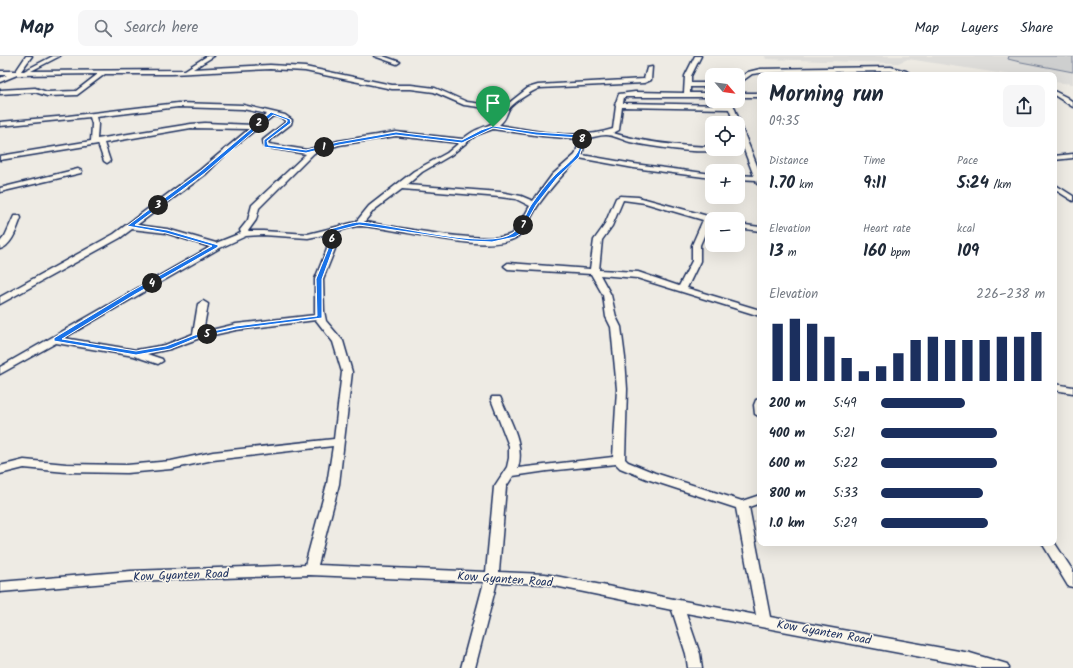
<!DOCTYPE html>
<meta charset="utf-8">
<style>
body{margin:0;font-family:Kalam,sans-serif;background:#f6f6f7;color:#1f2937;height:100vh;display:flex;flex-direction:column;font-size:15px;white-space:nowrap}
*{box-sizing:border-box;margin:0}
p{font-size:13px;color:#747a83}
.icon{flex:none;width:22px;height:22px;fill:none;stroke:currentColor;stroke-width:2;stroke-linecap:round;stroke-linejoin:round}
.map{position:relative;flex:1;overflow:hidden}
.side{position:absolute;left:757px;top:16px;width:300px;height:474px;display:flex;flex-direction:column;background:#fff;border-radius:8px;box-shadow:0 4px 16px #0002}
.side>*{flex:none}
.needle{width:26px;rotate:118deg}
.tools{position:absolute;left:705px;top:12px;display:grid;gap:8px}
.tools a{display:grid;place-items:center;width:40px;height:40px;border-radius:8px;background:#fff;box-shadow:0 4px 16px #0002;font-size:20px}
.pin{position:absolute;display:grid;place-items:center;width:34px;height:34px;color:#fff;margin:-41px -17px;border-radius:50% 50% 50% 0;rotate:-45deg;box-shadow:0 0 4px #0007}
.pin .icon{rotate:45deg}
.km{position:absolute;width:20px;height:20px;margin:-10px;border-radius:50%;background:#222;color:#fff;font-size:11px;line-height:20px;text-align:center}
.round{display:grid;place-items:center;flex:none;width:42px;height:42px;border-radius:8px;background:#f6f6f7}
.head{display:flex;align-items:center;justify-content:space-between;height:68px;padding:0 12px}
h1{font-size:22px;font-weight:600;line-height:30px}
.metrics{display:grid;grid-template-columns:repeat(3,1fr);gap:6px;height:68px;padding:4px 12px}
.metrics div{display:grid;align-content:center}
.metrics b{font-size:17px;font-weight:600}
.metrics small{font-size:11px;font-weight:400}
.metrics p{font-size:11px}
.chart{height:112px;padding:8px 12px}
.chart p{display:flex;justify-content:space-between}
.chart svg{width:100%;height:72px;margin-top:4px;stroke:#1b2f5e;stroke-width:6}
ul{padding:0 12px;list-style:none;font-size:13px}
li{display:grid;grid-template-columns:64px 48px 1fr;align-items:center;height:30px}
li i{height:10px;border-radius:5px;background:#1b2f5e}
header{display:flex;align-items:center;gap:24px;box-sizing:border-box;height:56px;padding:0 20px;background:#fff;border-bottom:1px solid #e0e1e3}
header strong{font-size:19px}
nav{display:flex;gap:22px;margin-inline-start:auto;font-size:14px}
.search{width:280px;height:36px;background:#f6f6f7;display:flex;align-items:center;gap:10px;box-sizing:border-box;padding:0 14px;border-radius:8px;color:#747a83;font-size:15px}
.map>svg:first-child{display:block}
</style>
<header>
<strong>Map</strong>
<div class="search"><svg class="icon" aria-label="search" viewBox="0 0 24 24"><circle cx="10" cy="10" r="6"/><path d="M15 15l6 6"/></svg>Search here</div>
<nav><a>Map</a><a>Layers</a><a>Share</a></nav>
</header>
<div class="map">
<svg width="1073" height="612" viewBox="0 0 1073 612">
<rect width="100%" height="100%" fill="#eeebe4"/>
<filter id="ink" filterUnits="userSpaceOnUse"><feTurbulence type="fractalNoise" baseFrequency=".025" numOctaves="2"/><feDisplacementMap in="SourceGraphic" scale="8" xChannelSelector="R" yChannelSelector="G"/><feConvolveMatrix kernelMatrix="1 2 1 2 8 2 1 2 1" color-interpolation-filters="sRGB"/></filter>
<g filter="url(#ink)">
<polygon fill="#deddda" points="765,0 1073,0 1073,28 1054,26 1054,19 1011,19 908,3 898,7 824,5 766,3"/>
<polygon fill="#cecfcf" stroke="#747f96" points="1009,0 1073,0 1073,16 1016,5 1008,3"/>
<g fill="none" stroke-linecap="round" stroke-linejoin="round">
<defs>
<g id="minor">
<path d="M26 0H32L21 15H24L53 0H60L31 15 185 14 207 0H214L193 13 270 9 305 11 392 29H411L435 32 467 46 504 51 528 32 538 29 644 23 647 12 652 11 651 24 644 27 540 32C533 34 513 47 509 53 505 60 507 62 499 69 537 75 576 85 613 73L616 50 615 49 619 38 635 36 684 37 685 20 695 0H701L691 20V27H712V31H690V37H712V41H624L623 47 727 49 726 45H732L740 67 739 68 741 70 760 117V128H757L756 124 738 123V119L754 120 738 78V67H734L729 53 622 51 619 74 613 77C645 87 679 90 712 91V93H715C707 100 643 89 630 86 623 84 613 79 606 79 599 79 592 82 585 82V87L582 99 634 108 712 118V122L634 112 579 102C564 117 551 131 539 148 532 157 527 174 517 181 487 200 397 171 360 170 352 170 343 174 336 176L335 193 323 223 324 255 326 265 343 285 352 316 339 428 318 509 486 516 494 431 507 411 509 402V390L491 343 492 341H500L501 343C510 365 525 388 518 412L613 401 617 333 611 271 606 261 603 239 591 218 508 213 504 210 508 207 590 213 594 184 604 170 616 142 620 140 638 141 715 162 712 163V166H710L700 189V205L687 232 760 254V260L637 222 600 219 611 239 616 261 621 271 625 302 627 333 625 403 628 406 655 417 742 445 760 439V447L749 451 770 561 970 597 1007 608 1009 612H980L686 557 700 598 702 612H688L686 598 672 554 545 528 497 526 475 612H461L484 526 310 519 131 525 0 536V526L131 515 305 509 327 428 333 390 213 404 171 413 127 417 66 416 24 412 0 418V410L24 404 66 408 127 409 171 405 213 396 334 383 342 316 333 286 316 264 236 274 200 282 170 293 147 298 162 303 163 305 158 308 134 300 56 287 0 318V311L210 191 166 177 132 173 120 182 0 248V241L114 178 200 114 249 73 191 72 104 87 110 105 107 107 104 105 98 88 0 104V100L91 85 92 68 90 61 0 70V66L68 60 178 47 243 49 285 59 292 64 291 68 268 86 269 88 307 94 338 85 396 76 463 83C468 79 473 75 479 73 489 68 500 68 502 54L464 49 434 36 411 33H392L305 15 270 13 172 18H105L77 39 47 40 35 36 0 38V34L35 32 47 36 76 35 98 18 17 19 0 26V22L7 19H0V15H16ZM178 51 243 53 267 58 253 69 205 67 191 68 97 83 98 68 96 61ZM273 60 281 61 286 66 263 84 264 91 306 98 252 149 248 164 240 174 241 177 216 187 167 173 137 169 206 118 231 93ZM493 73 542 80 578 83 579 87 575 99 552 119 533 145 521 140 500 136 407 129 422 116 451 99 476 79ZM396 80 459 87 447 97 414 115 369 150 356 166 308 178 263 175H248L256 164 259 152 314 97 339 89ZM402 133 500 141 516 143 530 150C525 158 519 173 511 178 489 190 393 170 364 166L374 154ZM623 144 645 147 703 164 692 189V205L679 230 638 216 599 214 602 184 612 170ZM328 178 327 193 315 223V259L236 268 203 276 208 248 203 245 198 248 193 278 165 289 136 294 64 282 220 192 246 180 263 179 308 182ZM616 408 620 412 647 423 736 452 756 559 545 518 499 516 506 431 513 420 547 415Z"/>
<polygon points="374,0 383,0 400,6 397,8"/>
<polygon points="891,11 906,15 912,19 905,19 891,15 760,17 752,18 738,28 738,23 748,16 760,13"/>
<polygon points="1054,35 1066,41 1073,46 1073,51 1054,39"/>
<rect x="738" y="37" width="22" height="4"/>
<polygon points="1073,98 1073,102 1054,104 1054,100"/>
<polygon points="78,113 82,115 81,117 0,136 0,132"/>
<polygon points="1054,128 1073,140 1073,145 1054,133"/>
<path d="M14 160H20L21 162C17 172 12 190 0 193V186L5 180Z"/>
<polygon points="738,168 760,171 760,175 738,172"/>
<polygon points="1054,328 1073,331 1073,337 1054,334"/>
<polygon points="760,343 760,361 755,358 754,349 756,344"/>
<polygon points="1054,486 1073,515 1073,531 1068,530 1042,487"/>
</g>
</defs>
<use href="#minor" stroke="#1b2f5e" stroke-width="3"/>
<use href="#minor" fill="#fbf7ec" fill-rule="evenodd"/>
</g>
</g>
<path fill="#1a73e8" stroke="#fff" fill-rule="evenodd" d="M271 56 290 63 291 67 267 85 268 89 306 94 338 86 396 76 462 84 481 74 493 70 536 76 581 79 584 85 579 101 557 122 536 149 520 178 515 181 492 186 470 185 359 169 335 175 333 193 322 223V262L236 273 199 281 170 293 136 299 54 285V282L130 236 212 190 166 177 127 170 201 115ZM273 59 287 64V66L264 84V91L306 97 339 89 396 79 462 87 493 72 536 79 579 82C585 98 563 110 554 120 546 128 538 139 531 149 526 157 522 171 513 177 490 195 392 168 360 166 351 166 339 171 330 173L328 193 316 223 317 260 236 270 195 279 166 290 136 295 62 283 134 239 218 191V189L167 174 135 169 205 117Z"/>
<g text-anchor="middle" stroke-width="3" stroke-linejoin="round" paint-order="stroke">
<g font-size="12" fill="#1b2f5e" stroke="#fbf7ec">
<text transform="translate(181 519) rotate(-2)" y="4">Kow Gyanten Road</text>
<text transform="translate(505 523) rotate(4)" y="4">Kow Gyanten Road</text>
<text transform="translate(824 576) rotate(10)" y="4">Kow Gyanten Road</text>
</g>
</g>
</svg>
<div class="tools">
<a><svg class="needle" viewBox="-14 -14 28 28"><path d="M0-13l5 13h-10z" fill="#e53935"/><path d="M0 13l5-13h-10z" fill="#747a83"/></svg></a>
<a><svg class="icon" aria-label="locate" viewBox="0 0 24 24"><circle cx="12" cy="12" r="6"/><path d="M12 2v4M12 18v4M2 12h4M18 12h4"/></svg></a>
<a>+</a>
<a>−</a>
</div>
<div class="pin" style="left:493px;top:71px;background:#1e9e55"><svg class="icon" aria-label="arrive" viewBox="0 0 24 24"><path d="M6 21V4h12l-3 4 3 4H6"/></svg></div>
<b class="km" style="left:324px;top:91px">1</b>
<b class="km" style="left:259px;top:67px">2</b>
<b class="km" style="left:158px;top:149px">3</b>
<b class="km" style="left:152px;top:227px">4</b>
<b class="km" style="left:207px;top:278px">5</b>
<b class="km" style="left:332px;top:183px">6</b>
<b class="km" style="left:523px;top:169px">7</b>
<b class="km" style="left:582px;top:83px">8</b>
<section class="side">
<div class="head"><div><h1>Morning run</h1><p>09:35</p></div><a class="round"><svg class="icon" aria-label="share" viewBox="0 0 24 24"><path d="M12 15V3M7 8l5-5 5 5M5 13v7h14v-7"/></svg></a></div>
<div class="metrics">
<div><p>Distance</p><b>1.70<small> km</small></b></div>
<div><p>Time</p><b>9:11</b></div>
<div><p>Pace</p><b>5:24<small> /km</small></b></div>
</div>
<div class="metrics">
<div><p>Elevation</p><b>13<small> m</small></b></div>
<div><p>Heart rate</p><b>160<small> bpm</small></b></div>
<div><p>kcal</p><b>109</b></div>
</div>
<div class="chart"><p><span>Elevation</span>226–238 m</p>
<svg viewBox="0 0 160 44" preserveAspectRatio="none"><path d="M5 44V9M15 44V6M25 44V9M35 44V17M45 44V30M55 44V38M65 44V35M75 44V27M85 44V19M95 44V17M105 44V19M115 44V19M125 44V19M135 44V17M145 44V17M155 44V14"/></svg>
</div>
<ul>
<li><b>200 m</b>5:49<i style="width:51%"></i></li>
<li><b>400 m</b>5:21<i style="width:71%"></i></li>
<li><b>600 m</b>5:22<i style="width:71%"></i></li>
<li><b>800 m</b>5:33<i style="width:62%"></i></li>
<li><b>1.0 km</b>5:29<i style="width:65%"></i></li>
</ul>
</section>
</div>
